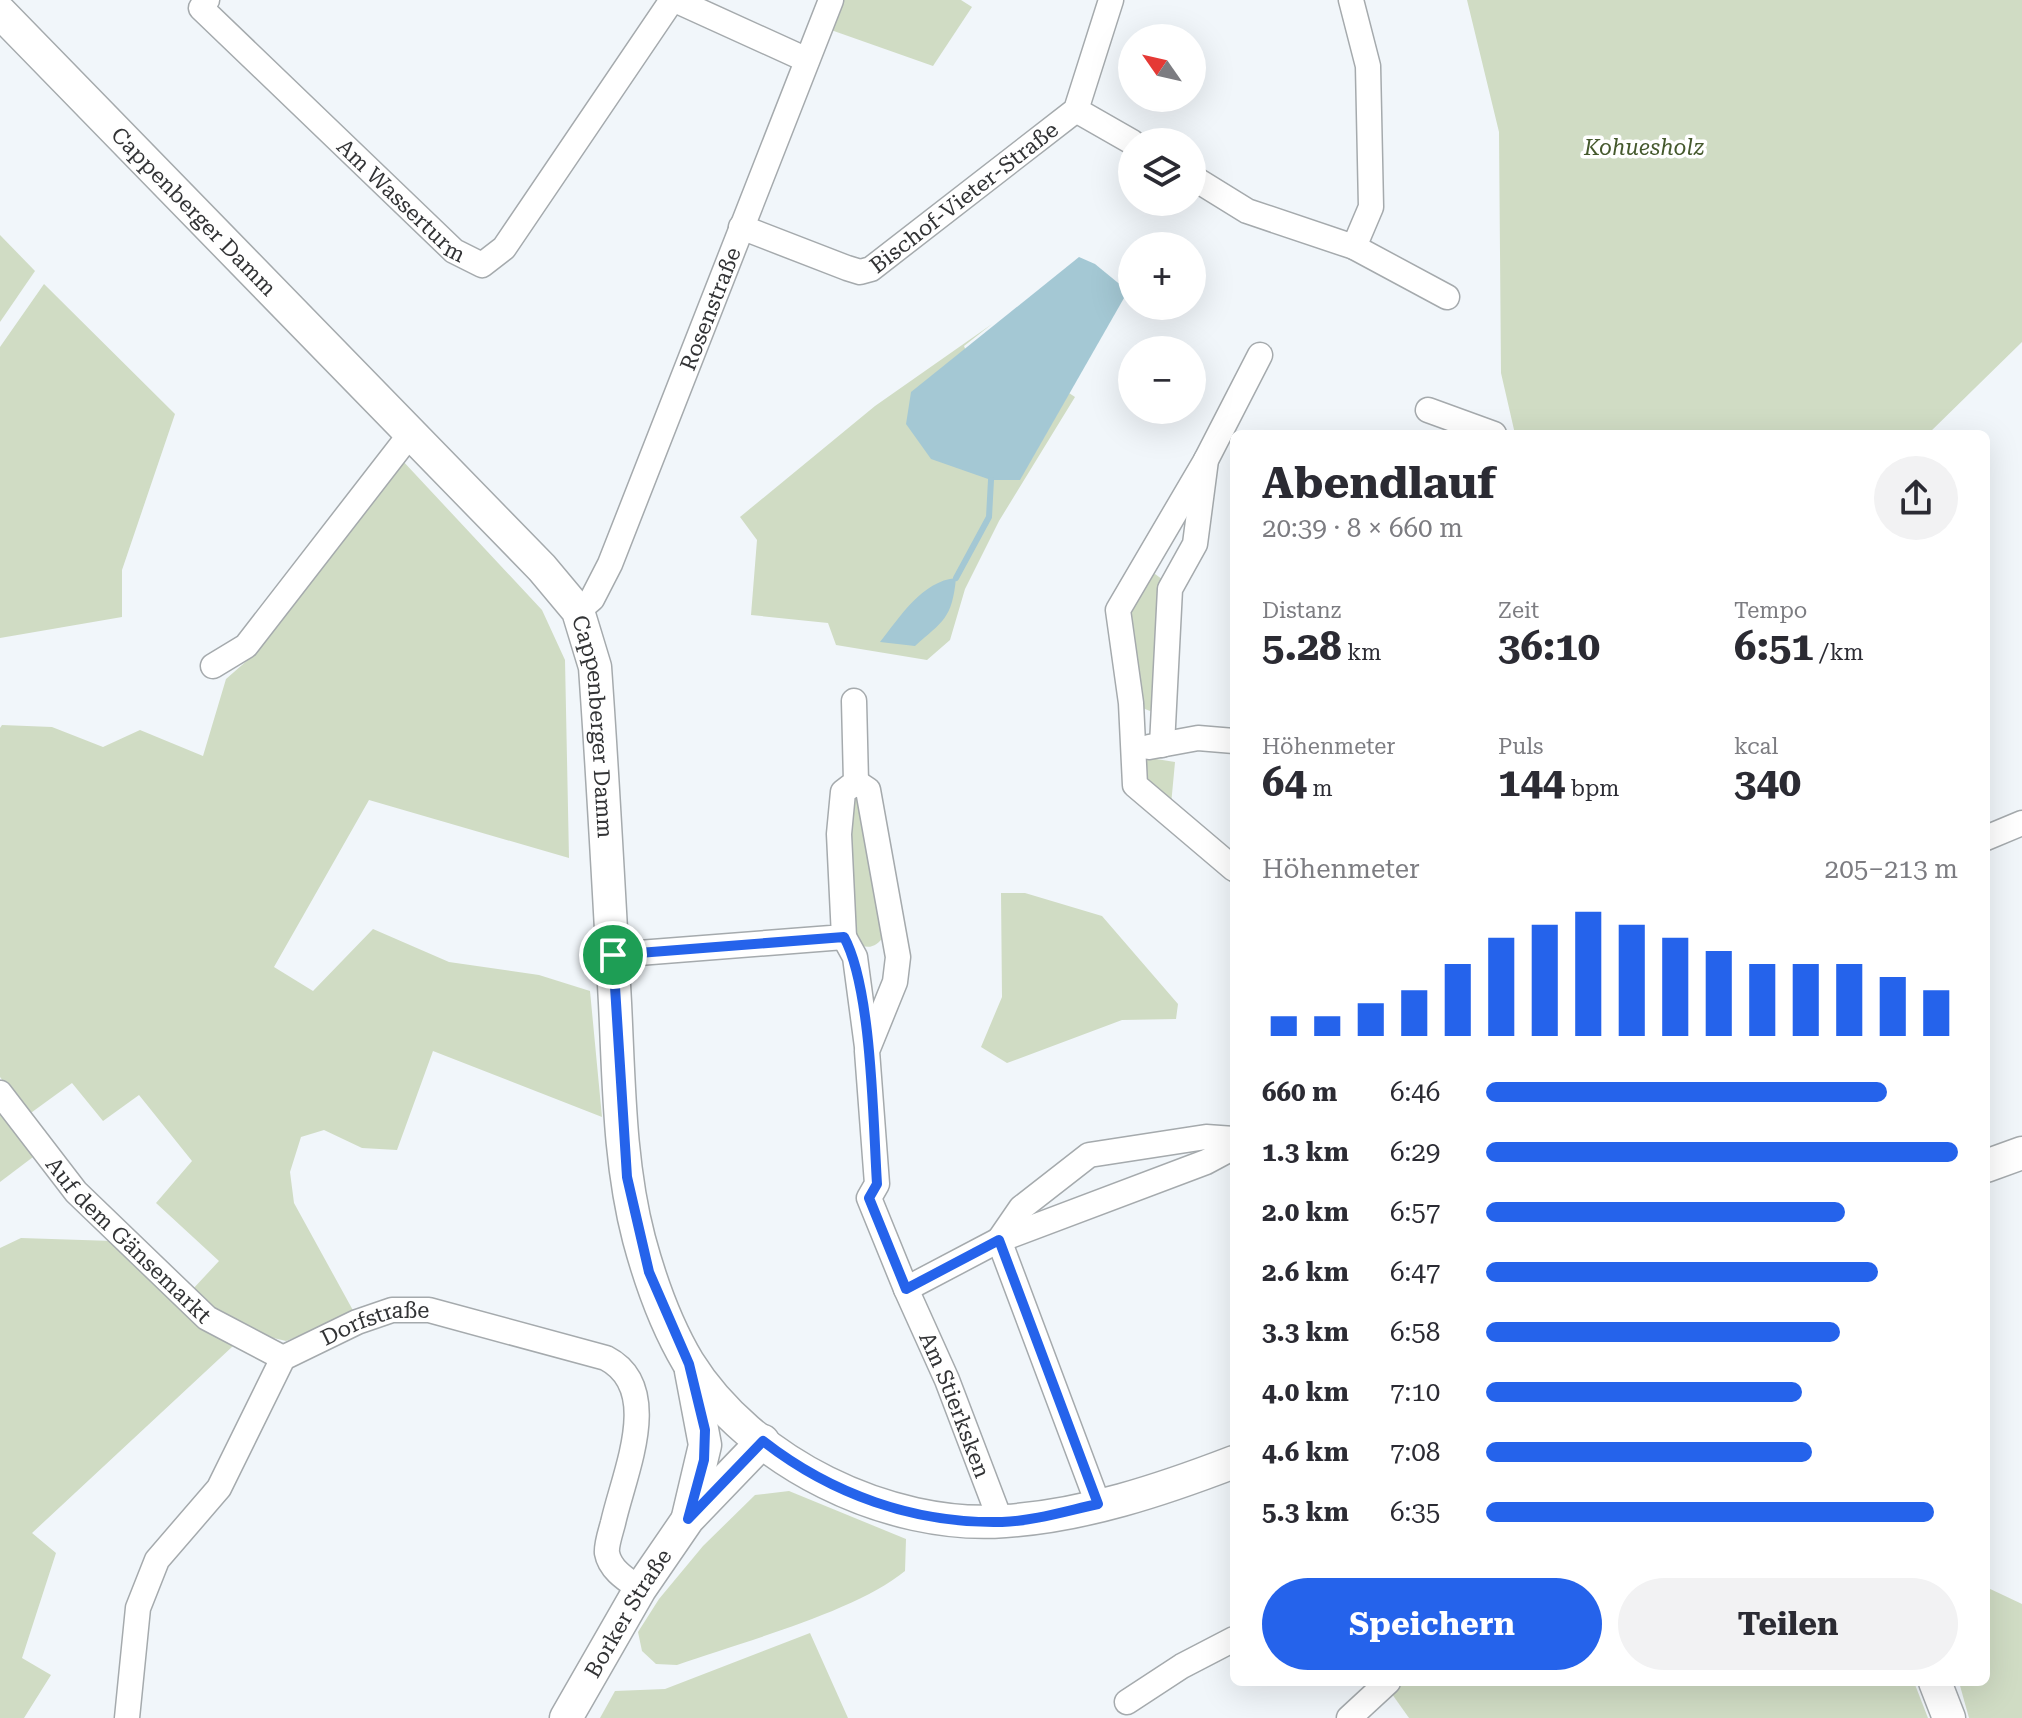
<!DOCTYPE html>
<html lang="de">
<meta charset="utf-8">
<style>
body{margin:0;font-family:"Roboto Serif",serif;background:#f2f2f3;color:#2b2b33;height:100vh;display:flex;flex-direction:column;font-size:30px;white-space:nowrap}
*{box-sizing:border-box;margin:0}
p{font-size:26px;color:#7c7c81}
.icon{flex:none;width:44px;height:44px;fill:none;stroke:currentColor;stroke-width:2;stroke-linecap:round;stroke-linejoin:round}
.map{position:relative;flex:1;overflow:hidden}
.drawer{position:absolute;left:1230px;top:430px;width:760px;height:1256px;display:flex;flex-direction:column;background:#fff;border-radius:12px;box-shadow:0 8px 32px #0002}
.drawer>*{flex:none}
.needle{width:52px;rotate:304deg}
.buttons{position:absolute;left:1118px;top:24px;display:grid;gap:16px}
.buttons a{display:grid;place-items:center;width:88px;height:88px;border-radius:50%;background:#fff;box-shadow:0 8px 32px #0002;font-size:40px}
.pin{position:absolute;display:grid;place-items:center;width:68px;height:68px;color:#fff;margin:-34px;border:4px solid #fff;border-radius:50%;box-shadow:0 2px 8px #0007}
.round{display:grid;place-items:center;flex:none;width:84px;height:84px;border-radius:42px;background:#f2f2f3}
.head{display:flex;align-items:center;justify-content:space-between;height:136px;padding:0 32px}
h1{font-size:44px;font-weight:700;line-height:60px}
.stats{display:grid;grid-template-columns:repeat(3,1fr);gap:12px;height:136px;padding:8px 32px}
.stats div{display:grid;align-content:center}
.stats b{font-size:40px;font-weight:700}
.stats small{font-size:22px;font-weight:400}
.stats p{font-size:22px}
.chart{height:224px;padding:16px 32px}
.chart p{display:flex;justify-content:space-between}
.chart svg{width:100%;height:144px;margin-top:8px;stroke:#2563eb;stroke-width:6}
.primary-button{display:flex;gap:16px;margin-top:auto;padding:16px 32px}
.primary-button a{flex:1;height:92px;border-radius:48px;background:#2563eb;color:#fff;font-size:32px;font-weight:700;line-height:92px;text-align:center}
.primary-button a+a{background:#f2f2f3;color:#2b2b33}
ul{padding:0 32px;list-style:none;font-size:26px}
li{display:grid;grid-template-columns:128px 96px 1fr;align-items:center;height:60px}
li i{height:20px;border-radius:10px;background:#2563eb}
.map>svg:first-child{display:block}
</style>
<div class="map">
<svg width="2022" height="1718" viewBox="0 0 2022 1718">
<rect width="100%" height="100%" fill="#f1f6fa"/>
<g fill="#d0dcc4">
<polygon points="843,0 961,0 972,7 933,66 831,30"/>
<polygon points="1467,0 2022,0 2022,342 1928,434 1515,434 1501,373 1499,132"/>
<polygon points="0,235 35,271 0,322"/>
<polygon points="44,284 175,414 122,570 122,617 0,638 0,347"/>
<polygon points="992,324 964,346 1019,480 1069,393 1075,397 999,521 965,589 950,640 927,660 836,645 828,623 751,615 757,540 740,517 875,406"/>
<polygon points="401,459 542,610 565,660 569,858 369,800 274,967 313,991 373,929 449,962 539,975 590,991 602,1117 433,1051 397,1150 362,1148 324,1130 301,1137 290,1172 294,1203 355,1314 286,1341 245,1331 192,1290 219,1261 156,1203 192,1161 139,1095 103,1121 72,1083 28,1115 0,1077 0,728 2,725 52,727 103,747 140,730 203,756 226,679 257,652"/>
<polygon points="1155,574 1166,582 1154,708 1150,711 1140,707 1125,618 1145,577"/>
<polygon points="1150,758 1175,762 1171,805 1141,785 1143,760"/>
<path d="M852 799H859L884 936C876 948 865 951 855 940L846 832Z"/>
<polygon points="1001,893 1025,893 1102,916 1178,1004 1176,1019 1122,1020 1007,1063 981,1047 1002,997"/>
<polygon points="0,1112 33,1157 0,1182"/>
<polygon points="21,1238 113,1241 233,1346 32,1533 56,1553 22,1658 51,1675 24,1718 0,1718 0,1248"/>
<path d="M789 1491 906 1539 905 1571C855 1612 742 1642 677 1665L656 1664 642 1651 638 1632 659 1599 703 1546 755 1495Z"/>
<polygon points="1986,1587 2022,1604 2022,1718 1969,1718 1959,1682 1986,1682"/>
<polygon points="810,1633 848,1718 600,1718 615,1691 665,1689"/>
<polygon points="1392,1682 1914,1682 1928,1718 1409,1718 1387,1687"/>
</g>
<g fill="#a4c8d4">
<polygon points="1079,257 1095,264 1128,291 1020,480 991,480 931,459 906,424 911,392"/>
<path d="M956 578C952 619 943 621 915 646L880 642C900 617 922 581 956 578Z"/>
</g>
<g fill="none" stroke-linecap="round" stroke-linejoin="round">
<polyline stroke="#a4c8d4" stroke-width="6" points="956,578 989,517 991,480"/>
<defs>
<g id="street">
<path id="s1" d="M207 0 201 8 454 251 482 265 504 248 672 0"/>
<polyline points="675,0 807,60"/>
<polyline points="1351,0 1368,66 1371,207 1354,247"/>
<polyline points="1076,110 1132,142"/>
<polyline points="1192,177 1247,211 1354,247 1447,297"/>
<path id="s2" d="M741 227 847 268 860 272 871 269 1076 110 1111 0"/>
<polyline points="1428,410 1494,434"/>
<polyline points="1206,460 1118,610 1131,703 1135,785 1234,869"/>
<path id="s3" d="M578 611 592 599 610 564 831 0"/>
<polyline points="213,666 246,646 411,433"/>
<polyline points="1162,745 1170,589 1195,544 1206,460 1260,355"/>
<polyline points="1149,747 1198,738 1234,741"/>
<polyline points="856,782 868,790 898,957 895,982 867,1051 877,1184 869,1198 906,1289 999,1240 1206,1162 1234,1147"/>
<polyline points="1986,838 2022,823"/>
<polyline points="844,937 855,957 867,1047"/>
<polyline points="613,955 844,937 839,834 843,792 856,782 854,701"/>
<path id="s4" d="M0 1093 76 1192 207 1318 283 1358"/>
<polyline points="999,1240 1098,1504"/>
<polyline points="999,1240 1021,1208 1089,1155 1206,1137 1234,1139"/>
<path id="s5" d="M906 1289 947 1380 1001 1522"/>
<polyline points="1127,1702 1182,1666 1234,1639"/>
<path id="s6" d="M127 1718 138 1608 157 1560 219 1488 283 1358 357 1322 392 1310H429L606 1358C664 1388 624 1473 613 1523 611 1531 606 1545 607 1553 610 1570 627 1580 640 1589"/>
<polyline points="1349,1718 1388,1682"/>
</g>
<g id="secondary">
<path id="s7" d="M0 12 542 568 578 611 595 667C603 779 609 891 615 1003 619 1082 619 1163 639 1239 650 1280 666 1325 688 1362 750 1462 888 1530 1005 1521 1083 1516 1161 1490 1234 1462"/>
<polyline points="1986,1166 2022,1153"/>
<polyline points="688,1517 705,1445 691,1371"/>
<polyline points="1935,1682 1949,1718"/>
<path id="s8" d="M566 1718 640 1589 688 1519 763 1441"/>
</g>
</defs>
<use href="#street" stroke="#a5aaad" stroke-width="27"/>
<use href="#secondary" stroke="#a5aaad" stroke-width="35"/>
<use href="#street" stroke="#fff" stroke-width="24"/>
<use href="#secondary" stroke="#fff" stroke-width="32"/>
</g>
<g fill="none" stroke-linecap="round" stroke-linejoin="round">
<defs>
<path id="route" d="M844 937C872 988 873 1122 877 1184L869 1198 906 1289 999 1240 1098 1504C1066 1511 1034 1521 1002 1522 914 1524 831 1494 763 1441L688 1519 704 1460 705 1430 689 1364 649 1272 627 1177 613 955Z"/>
</defs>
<use href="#route" stroke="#fff" stroke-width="16"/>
<use href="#route" stroke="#2563eb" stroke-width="10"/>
</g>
<g text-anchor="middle" stroke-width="7" stroke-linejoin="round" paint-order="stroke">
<g font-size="22" font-style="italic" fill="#45592d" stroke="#fff">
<text x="1644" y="155">Kohuesholz</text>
</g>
<g font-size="22" fill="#323335" stroke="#fff">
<text dy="8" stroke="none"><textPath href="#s2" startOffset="256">Bischof-Vieter-Straße</textPath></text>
<text dy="8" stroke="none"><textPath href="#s1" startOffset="288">Am Wasserturm</textPath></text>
<text dy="8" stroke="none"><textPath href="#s7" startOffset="278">Cappenberger Damm</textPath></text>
<text dy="8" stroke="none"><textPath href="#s3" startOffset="332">Rosenstraße</textPath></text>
<text dy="8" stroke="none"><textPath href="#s7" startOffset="950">Cappenberger Damm</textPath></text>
<text dy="8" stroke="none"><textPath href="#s4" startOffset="196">Auf dem Gänsemarkt</textPath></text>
<text dy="8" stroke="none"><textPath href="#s6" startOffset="502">Dorfstraße</textPath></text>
<text dy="8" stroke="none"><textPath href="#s5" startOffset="126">Am Stierksken</textPath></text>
<text dy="8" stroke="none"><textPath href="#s8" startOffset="122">Borker Straße</textPath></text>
</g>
</g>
</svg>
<div class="buttons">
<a><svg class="needle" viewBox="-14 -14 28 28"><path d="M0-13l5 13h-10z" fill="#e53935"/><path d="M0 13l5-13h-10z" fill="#7c7c81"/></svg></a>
<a><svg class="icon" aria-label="layers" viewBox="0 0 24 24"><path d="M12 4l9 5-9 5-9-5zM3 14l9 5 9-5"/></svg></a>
<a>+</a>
<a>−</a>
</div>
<div class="pin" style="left:613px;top:955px;background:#1e9e55"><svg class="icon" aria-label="arrive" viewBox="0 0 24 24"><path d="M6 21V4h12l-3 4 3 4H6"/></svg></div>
<section class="drawer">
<div class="head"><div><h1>Abendlauf</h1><p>20:39 · 8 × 660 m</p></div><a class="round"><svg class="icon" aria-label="share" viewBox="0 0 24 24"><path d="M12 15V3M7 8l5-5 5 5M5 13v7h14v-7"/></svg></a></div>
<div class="stats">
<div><p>Distanz</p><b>5.28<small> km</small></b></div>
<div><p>Zeit</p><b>36:10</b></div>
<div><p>Tempo</p><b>6:51<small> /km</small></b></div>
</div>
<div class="stats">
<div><p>Höhenmeter</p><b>64<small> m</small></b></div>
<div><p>Puls</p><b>144<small> bpm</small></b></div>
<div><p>kcal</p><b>340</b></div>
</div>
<div class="chart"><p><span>Höhenmeter</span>205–213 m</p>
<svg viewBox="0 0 160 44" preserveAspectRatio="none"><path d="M5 44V38M15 44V38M25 44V34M35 44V30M45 44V22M55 44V14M65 44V10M75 44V6M85 44V10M95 44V14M105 44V18M115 44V22M125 44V22M135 44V22M145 44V26M155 44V30"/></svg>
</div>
<ul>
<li><b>660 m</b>6:46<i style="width:85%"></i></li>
<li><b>1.3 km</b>6:29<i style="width:100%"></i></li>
<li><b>2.0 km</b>6:57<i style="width:76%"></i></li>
<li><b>2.6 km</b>6:47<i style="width:83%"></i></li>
<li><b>3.3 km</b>6:58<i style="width:75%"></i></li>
<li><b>4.0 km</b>7:10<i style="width:67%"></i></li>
<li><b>4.6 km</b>7:08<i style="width:69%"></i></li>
<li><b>5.3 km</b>6:35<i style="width:95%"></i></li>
</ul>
<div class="primary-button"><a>Speichern</a><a>Teilen</a></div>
</section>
</div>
